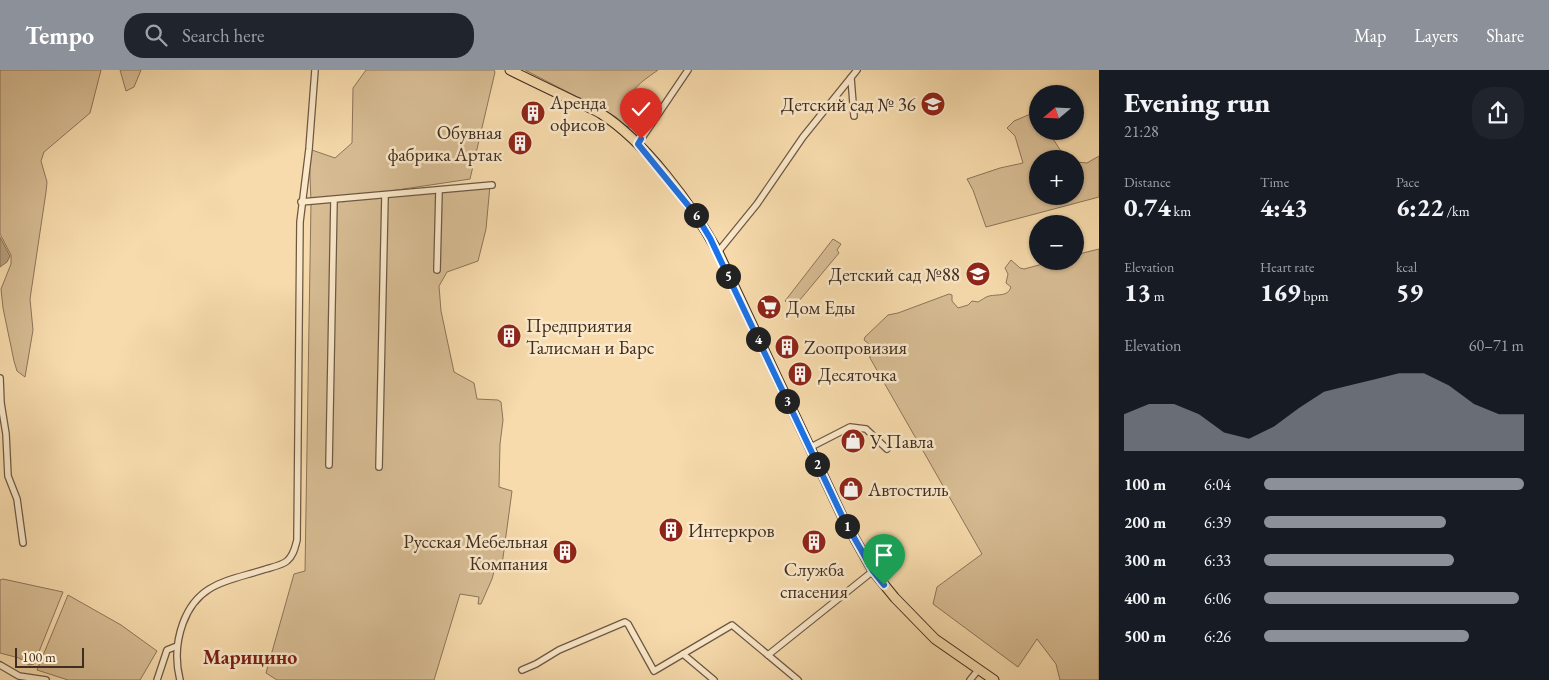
<!DOCTYPE html>
<meta charset="utf-8">
<style>
body{margin:0;font-family:"EB Garamond",serif;background:#20242c;color:#f1f3f6;height:100vh;display:flex;flex-direction:column;font-size:19px;white-space:nowrap}
*{box-sizing:border-box;margin:0}
p{font-size:16px;color:#9ea1a6}
.icon{flex:none;width:28px;height:28px;fill:none;stroke:currentColor;stroke-width:2;stroke-linecap:round;stroke-linejoin:round}
.map{position:relative;flex:1;overflow:hidden}
.panel{display:flex;flex-direction:column;background:#171b24;width:450px}
.panel>*{flex:none}
.needle{width:32px;rotate:251deg}
.controls{position:absolute;left:1029px;top:15px;display:grid;gap:10px}
.controls a{display:grid;place-items:center;width:55px;height:55px;border-radius:50%;background:#171b24;box-shadow:0 1px 4px #0004;font-size:25px}
.scale{position:absolute;left:15px;bottom:12px;width:69px;box-sizing:border-box;padding-left:5px;border:2px solid #3f2d21;border-top:0;font-size:14px;line-height:18px;white-space:nowrap;color:#3f2d21;-webkit-text-stroke:4px #fae8c9;paint-order:stroke}
.pin{position:absolute;display:grid;place-items:center;width:42px;height:42px;color:#fff;margin:-51px -21px;border-radius:50% 50% 50% 0;rotate:-45deg;box-shadow:0 0 5px #0007}
.pin .icon{rotate:45deg}
.km{position:absolute;width:25px;height:25px;margin:-12px;border-radius:50%;background:#222;color:#fff;font-size:14px;line-height:25px;text-align:center}
.round{display:grid;place-items:center;flex:none;width:52px;height:52px;border-radius:20px;background:#20242c}
.headline{display:flex;align-items:center;justify-content:space-between;height:85px;padding:0 25px}
h1{font-size:28px;font-weight:800;line-height:38px}
.stats{display:grid;grid-template-columns:repeat(3,1fr);gap:8px;height:85px;padding:5px 25px}
.stats div{display:grid;align-content:center}
.stats b{font-size:25px;font-weight:800}
.stats small{font-size:14px;font-weight:400}
.stats p{font-size:14px}
.chart{height:140px;padding:10px 25px}
.chart p{display:flex;justify-content:space-between}
.chart svg{width:100%;height:90px;margin-top:5px;fill:#8c9099;opacity:.7}
ul{padding:0 25px;list-style:none;font-size:16px}
li{display:grid;grid-template-columns:80px 60px 1fr;align-items:center;height:38px}
li i{height:12px;border-radius:6px;background:#8c9099}
header{display:flex;align-items:center;gap:30px;box-sizing:border-box;height:70px;padding:0 25px;background:#8c9099;color:#fff}
header strong{font-size:24px}
nav{display:flex;gap:28px;margin-inline-start:auto;font-size:18px}
.search{width:350px;height:45px;background:#20242c;display:flex;align-items:center;gap:12px;box-sizing:border-box;padding:0 18px;border-radius:20px;color:#9ea1a6;font-size:19px}
main{display:flex;flex:1;min-height:0}
.map>svg:first-child{display:block}
</style>
<header>
<strong>Tempo</strong>
<div class="search"><svg class="icon" aria-label="search" viewBox="0 0 24 24"><circle cx="10" cy="10" r="6"/><path d="M15 15l6 6"/></svg>Search here</div>
<nav><a>Map</a><a>Layers</a><a>Share</a></nav>
</header>
<main>
<div class="map">
<svg width="1099" height="610" viewBox="0 0 1099 610">
<rect width="100%" height="100%" fill="#f7dbac"/>
<filter id="stains"><feTurbulence type="fractalNoise" baseFrequency=".004" numOctaves="4"/><feColorMatrix values="0 0 0 0 .2 0 0 0 0 .09 0 0 0 0 .02 0 0 0 .5 -.17"/></filter>
<radialGradient id="worn" r=".72"><stop offset=".6" stop-color="#630" stop-opacity="0"/><stop offset="1" stop-color="#630" stop-opacity=".3"/></radialGradient>
<g fill="#d8bd94" stroke="#8c755a">
<polygon points="0,0 101,0 90,43 44,82 41,91 47,112 46,122 30,229 33,260 25,307 17,301 14,291 3,238 1,219 11,194 11,185 0,164"/>
<polygon points="120,0 141,0 134,17 126,21"/>
<polygon points="366,0 494,0 495,2 470,109 324,131 490,115 486,159 478,191 447,202 439,216 441,241 454,302 474,313 477,329 498,330 501,332 503,350 500,374 499,417 512,421 502,495 496,494 492,509 481,534 478,534 479,527 460,524 434,610 277,610 266,603 294,504 305,501 311,133 309,79 335,88 352,73 353,18"/>
<path d="M525 0H658C646 9 626 20 630 37 632 44 636 50 635 57 627 60 622 52 616 47Z"/>
<polygon points="1033,43 1037,47 1038,61 1048,61 1066,89 1038,89 1038,126 1075,126 1075,92 1087,93 1099,86 1099,127 986,157 973,120 967,109 1000,98 1023,93 1015,66 1007,58 1014,51"/>
<polygon points="833,169 841,174 837,180 839,183 794,237 785,231"/>
<path d="M1099 179V610H1060L1056 594 1037 569 1018 597 933 534 937 517 982 484 870 288 869 274 864 270 865 267 888 245 898 243 949 224 952 225V231L958 238 968 235 972 231 978 232C982 230 985 227 989 226 998 224 1008 227 1011 217L1006 213 1008 204 1005 198 1011 190 1020 198 1024 199 1054 191H1075V185Z"/>
<polygon points="3,509 63,522 34,594 29,595 19,588 0,583 0,510"/>
<polygon points="68,525 121,555 157,581 140,610 68,610 37,600"/>
</g>
<polygon fill="#b8a07d" stroke="#887258" points="0,167 10,186 7,192 0,197"/>
<g fill="none" stroke-linecap="round" stroke-linejoin="round">
<defs>
<g id="street">
<polyline points="851,8 854,46"/>
<polyline points="638,74 688,0"/>
<polyline points="301,132 492,115"/>
<polyline points="718,182 757,134 803,67 857,0"/>
<polyline points="437,200 439,121"/>
<polyline points="0,308 1,333 6,364 8,406 17,429 23,473"/>
<polyline points="809,378 850,357 866,359 887,379"/>
<polyline points="329,395 334,130"/>
<polyline points="379,397 385,126"/>
<polyline points="683,584 714,610"/>
<polyline points="768,585 873,501"/>
<polyline points="0,595 19,606 46,610"/>
<polyline points="522,600 536,594 559,580 625,552 628,554 654,601 732,555 798,610"/>
<polyline points="157,610 167,580 177,576"/>
<path d="M180 610C175 590 176 572 183 553 198 512 229 511 266 499 273 497 282 495 287 491 294 485 295 477 297 470L300 152 309 79 315 0"/>
<polyline points="970,610 979,599"/>
</g>
<path id="primary" d="M510 0C530 10 551 20 572 30 581 34 591 38 600 43 645 71 692 135 718 182L843 448 873 501 895 528 935 569 994 610"/>
</defs>
<use href="#street" stroke="#6d5844" stroke-width="8"/>
<use href="#primary" stroke="#3f2d21" stroke-width="11"/>
<use href="#street" stroke="#fae8c9" stroke-width="5.5"/>
<use href="#primary" stroke="#f7dbac" stroke-width="9"/>
</g>
<g fill="none" stroke-linecap="round" stroke-linejoin="round">
<defs>
<polyline id="route" points="641,69 638,74 696,145 710,168 843,448 873,501 884,515"/>
</defs>
<use href="#route" stroke="#fff" stroke-width="10"/>
<use href="#route" stroke="#1a73e8" stroke-width="6"/>
</g>
<defs>
<symbol id="school-disc" viewBox="-11 -11 22 22"><circle r="9.5" fill="#8f2418" stroke="#fae8c9"/><path d="M0-5L7-2L0 1L-7-2ZM-4 1L0 2.5L4 1V4Q0 6-4 4Z" fill="#fff"/></symbol>
<symbol id="building-disc" viewBox="-11 -11 22 22"><circle r="9.5" fill="#8f2418" stroke="#fae8c9"/><path d="M-4-6H4V6H1V3H-1V6H-4ZM-2.5-4.3h1.7v1.8h-1.7ZM.8-4.3h1.7v1.8H.8ZM-2.5-1h1.7V.8h-1.7ZM.8-1h1.7V.8H.8Z" fill="#fff"/></symbol>
<symbol id="supermarket-disc" viewBox="-11 -11 22 22"><circle r="9.5" fill="#8f2418" stroke="#fae8c9"/><path d="M-6-5.5h2.5l.6 2H6L4.5 2H-2.5L-4.4-4H-6ZM-1.5 3.2a1.3 1.3 0 1 0 .1 0ZM3 3.2a1.3 1.3 0 1 0 .1 0Z" fill="#fff"/></symbol>
<symbol id="shop-disc" viewBox="-11 -11 22 22"><circle r="9.5" fill="#8f2418" stroke="#fae8c9"/><path d="M-5-2.5h2.3a2.7 3.5 0 0 1 5.4 0H5L5.5 6h-11ZM-1.5-2.5h3a1.5 2.3 0 0 0-3 0Z" fill="#fff"/></symbol>
</defs>
<g fill-rule="evenodd">
<use href="#school-disc" x="919" y="20" width="28" height="28"/>
<use href="#building-disc" x="519" y="29" width="28" height="28"/>
<use href="#building-disc" x="506" y="59" width="28" height="28"/>
<use href="#school-disc" x="964" y="190" width="28" height="28"/>
<use href="#supermarket-disc" x="755" y="223" width="28" height="28"/>
<use href="#building-disc" x="495" y="252" width="28" height="28"/>
<use href="#building-disc" x="773" y="263" width="28" height="28"/>
<use href="#building-disc" x="786" y="290" width="28" height="28"/>
<use href="#shop-disc" x="839" y="357" width="28" height="28"/>
<use href="#shop-disc" x="837" y="405" width="28" height="28"/>
<use href="#building-disc" x="657" y="446" width="28" height="28"/>
<use href="#building-disc" x="800" y="458" width="28" height="28"/>
<use href="#building-disc" x="551" y="468" width="28" height="28"/>
</g>
<g text-anchor="middle" stroke-width="5" stroke-linejoin="round" paint-order="stroke">
<g font-size="19" fill="#3f2d21" stroke="#fae8c9" text-anchor="start">
<text x="550" y="39">Аренда<tspan x="550" dy="22">офисов</tspan></text>
<text x="916" y="41" text-anchor="end">Детский сад № 36</text>
<text x="502" y="69" text-anchor="end">Обувная<tspan x="502" dy="22">фабрика Артак</tspan></text>
<text x="960" y="211" text-anchor="end">Детский сад №88</text>
<text x="786" y="244">Дом Еды</text>
<text x="526" y="262">Предприятия<tspan x="526" dy="22">Талисман и Барс</tspan></text>
<text x="804" y="284">Zоопровизия</text>
<text x="818" y="311">Десяточка</text>
<text x="870" y="378">У Павла</text>
<text x="868" y="426">Автостиль</text>
<text x="688" y="467">Интеркров</text>
<text x="548" y="478" text-anchor="end">Русская Мебельная<tspan x="548" dy="22">Компания</tspan></text>
<text x="814" y="506" text-anchor="middle">Служба<tspan x="814" dy="22">спасения</tspan></text>
</g>
<g font-size="20" font-weight="bold" fill="#7a1f14" stroke="#fae8c9">
<text x="250" y="594">Марицино</text>
</g>
</g>
<rect width="100%" height="100%" filter="url(#stains)"/>
<rect width="100%" height="100%" fill="url(#worn)"/>
</svg>
<div class="controls">
<a><svg class="needle" viewBox="-14 -14 28 28"><path d="M0-13l5 13h-10z" fill="#e53935"/><path d="M0 13l5-13h-10z" fill="#9ea1a6"/></svg></a>
<a>+</a>
<a>−</a>
</div>
<div class="scale">100 m</div>
<div class="pin" style="left:884px;top:515px;background:#1e9e55"><svg class="icon" aria-label="arrive" viewBox="0 0 24 24"><path d="M6 21V4h12l-3 4 3 4H6"/></svg></div>
<div class="pin" style="left:641px;top:69px;background:#d93025"><svg class="icon" aria-label="check" viewBox="0 0 24 24"><path d="M5 12l5 5 9-10"/></svg></div>
<b class="km" style="left:847px;top:456px">1</b>
<b class="km" style="left:817px;top:394px">2</b>
<b class="km" style="left:787px;top:331px">3</b>
<b class="km" style="left:758px;top:269px">4</b>
<b class="km" style="left:728px;top:206px">5</b>
<b class="km" style="left:696px;top:145px">6</b>
</div>
<section class="panel">
<div class="headline"><div><h1>Evening run</h1><p>21:28</p></div><a class="round"><svg class="icon" aria-label="share" viewBox="0 0 24 24"><path d="M12 15V3M7 8l5-5 5 5M5 13v7h14v-7"/></svg></a></div>
<div class="stats">
<div><p>Distance</p><b>0.74<small> km</small></b></div>
<div><p>Time</p><b>4:43</b></div>
<div><p>Pace</p><b>6:22<small> /km</small></b></div>
</div>
<div class="stats">
<div><p>Elevation</p><b>13<small> m</small></b></div>
<div><p>Heart rate</p><b>169<small> bpm</small></b></div>
<div><p>kcal</p><b>59</b></div>
</div>
<div class="chart"><p><span>Elevation</span>60–71 m</p>
<svg viewBox="0 0 160 44" preserveAspectRatio="none"><path d="M0 44V26L10 21L20 21L30 26L40 35L50 38L60 32L70 23L80 15L90 12L100 9L110 6L120 6L130 12L140 21L150 26L160 26V44z"/></svg>
</div>
<ul>
<li><b>100 m</b>6:04<i style="width:100%"></i></li>
<li><b>200 m</b>6:39<i style="width:70%"></i></li>
<li><b>300 m</b>6:33<i style="width:73%"></i></li>
<li><b>400 m</b>6:06<i style="width:98%"></i></li>
<li><b>500 m</b>6:26<i style="width:79%"></i></li>
</ul>
</section>
</main>
